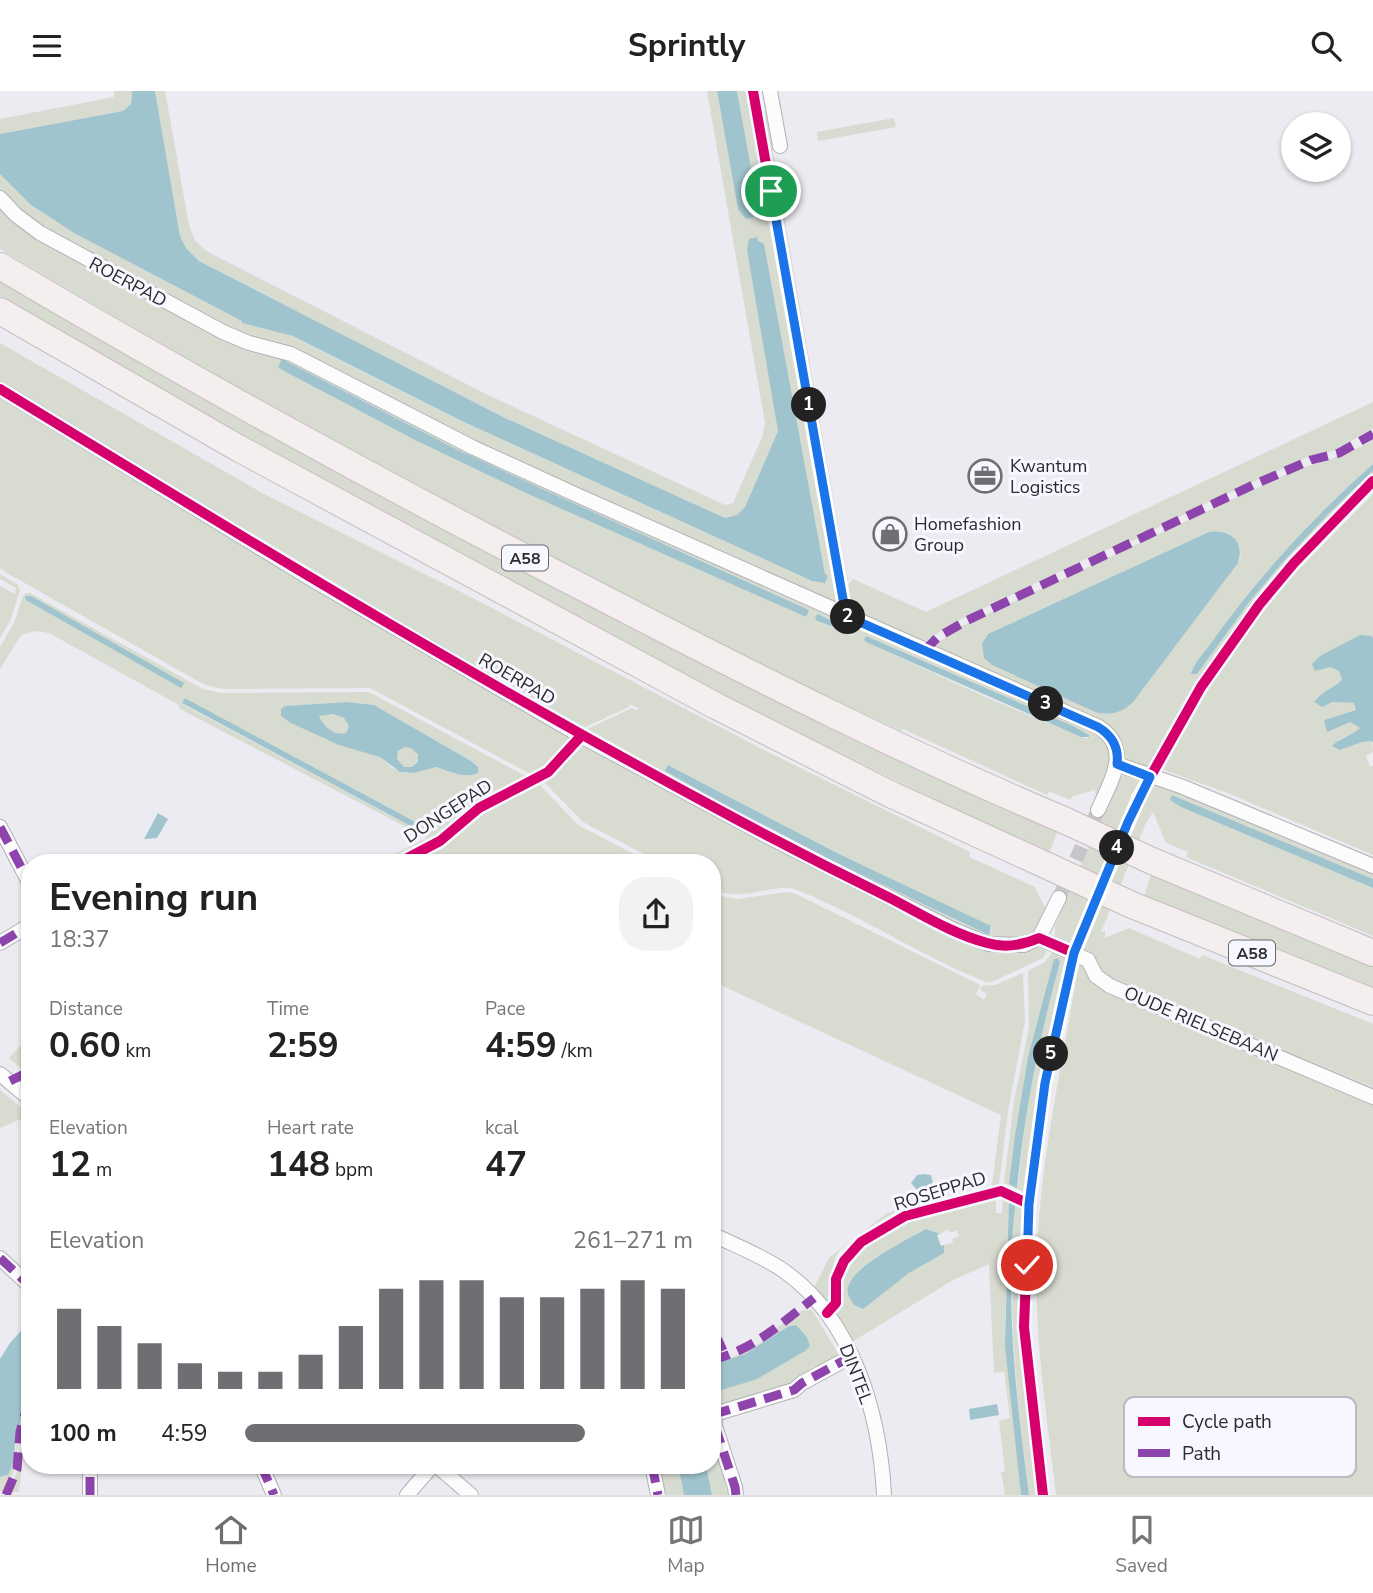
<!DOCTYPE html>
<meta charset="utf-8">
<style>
body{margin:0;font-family:"Nunito Sans",sans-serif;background:#f2f2f2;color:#222;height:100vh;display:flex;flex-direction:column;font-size:26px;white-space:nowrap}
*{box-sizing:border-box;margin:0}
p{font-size:23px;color:#767676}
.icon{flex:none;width:38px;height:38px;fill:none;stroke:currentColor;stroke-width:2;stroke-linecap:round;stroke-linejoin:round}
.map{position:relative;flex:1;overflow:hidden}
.drawer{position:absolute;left:21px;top:763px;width:700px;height:620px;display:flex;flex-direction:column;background:#fff;border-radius:28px;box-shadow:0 2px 5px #0004}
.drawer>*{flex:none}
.controls{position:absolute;left:1281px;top:21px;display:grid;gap:14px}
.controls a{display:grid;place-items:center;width:70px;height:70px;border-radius:50%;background:#fff;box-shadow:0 2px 5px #0004;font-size:35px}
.pin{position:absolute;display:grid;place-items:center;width:60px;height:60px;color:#fff;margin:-30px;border:4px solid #fff;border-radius:50%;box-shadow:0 2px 7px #0007}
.km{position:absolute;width:35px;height:35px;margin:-18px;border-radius:50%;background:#222;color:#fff;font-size:19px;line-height:35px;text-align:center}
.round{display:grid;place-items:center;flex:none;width:74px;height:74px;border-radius:28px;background:#f2f2f2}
.headline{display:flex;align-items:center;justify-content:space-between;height:119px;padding:0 28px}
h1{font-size:38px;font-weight:700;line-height:52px}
.figures{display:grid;grid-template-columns:repeat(3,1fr);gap:10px;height:119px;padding:7px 28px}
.figures div{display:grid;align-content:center}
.figures b{font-size:35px;font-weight:700}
.figures small{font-size:19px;font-weight:400}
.figures p{font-size:19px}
.chart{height:196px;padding:14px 28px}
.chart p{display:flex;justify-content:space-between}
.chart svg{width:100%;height:126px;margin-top:7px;stroke:#6e6e73;stroke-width:6}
ul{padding:0 28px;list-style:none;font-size:23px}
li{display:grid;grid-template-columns:112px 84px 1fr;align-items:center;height:52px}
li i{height:18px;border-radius:9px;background:#6e6e73}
header{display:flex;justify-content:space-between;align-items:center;height:91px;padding:0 28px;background:#fff;font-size:32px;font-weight:700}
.menu{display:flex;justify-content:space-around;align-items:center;height:98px;border-top:2px solid #e0e0e0;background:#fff;font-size:19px;color:#767676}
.menu a{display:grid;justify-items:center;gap:4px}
.menu .on{color:#6e6e73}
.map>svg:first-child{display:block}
</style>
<header><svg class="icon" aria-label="menu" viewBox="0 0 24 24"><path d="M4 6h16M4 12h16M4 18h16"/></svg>Sprintly<svg class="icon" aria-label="search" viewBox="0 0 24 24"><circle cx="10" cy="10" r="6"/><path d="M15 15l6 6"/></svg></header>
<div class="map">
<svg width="1373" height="1404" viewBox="0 0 1373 1404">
<rect width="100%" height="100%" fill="#ebebf1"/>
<g fill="#d7dbd0" fill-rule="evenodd">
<polygon points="114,0 132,0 131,13 123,20 0,43 0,28 114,6"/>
<polygon points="155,0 165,0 189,134 195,149 206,160 486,303 725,414 733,412 763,344 765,332 707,0 717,0 738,118 753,122 758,115 737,0 750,0 840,505 836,514 242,246 35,133 0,102 0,83 31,114 74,142 243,230 293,245 464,331 812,490 820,490 825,483 764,154 758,150 778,340 745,416 737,424 725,427 505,327 199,170 186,157 180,145"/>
<polygon points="760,19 766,21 847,486 850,487 844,490"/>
<polygon points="894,27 896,36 818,50 817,41"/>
<path d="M0 112 268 260 1106 646 1114 668 1096 708 1095 699 1073 705 1070 709 1049 700 1047 704 903 638 901 640C592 498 292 332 0 158ZM283 268 454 357 538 396 809 519 806 526 528 403 417 350 282 279 278 276ZM821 524 855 541 854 545 817 530ZM866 545 1073 635 1089 644 1087 648 990 608 868 552Z"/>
<path d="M0 185 1058 739 1050 760 1048 762C690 595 341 405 0 205Z"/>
<path d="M0 252 266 404 463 502 762 658 970 761 969 766 1035 796 1045 817 1050 814 1049 826 1033 843 1022 848 999 850 936 826 583 640 632 617 636 619 639 617 629 613V616L579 639 458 570 0 293ZM669 674 839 763 992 836 989 844 866 787 665 680Z"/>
<polygon points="0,302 572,645 552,670 534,685 370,597 223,598 205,594 7,482 0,477"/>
<polygon points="1373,311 1373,337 1336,359 1308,366 1209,411 1136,448 1096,463 953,532 920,554 850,519 845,498 853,488 926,521"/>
<path d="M1373 349V373C1307 434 1247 501 1194 575L1191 580 1197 583C1215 559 1232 533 1251 509 1287 462 1330 420 1373 380V385C1322 435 1273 487 1231 545 1201 587 1175 632 1150 677L1124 669 1118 651 935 559 939 551 960 536 1289 382C1317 371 1347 365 1373 349ZM1209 441C1229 438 1243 448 1240 469L1130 614C1118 623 1109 624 1095 621L989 572 983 549 988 543Z"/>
<path d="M1373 403V547L1372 545 1330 576 1339 580 1342 589C1333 598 1321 600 1314 610L1322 616 1333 611 1354 612 1356 619 1324 629 1351 631 1360 637 1352 644 1339 648 1340 659 1362 651 1372 649 1373 661 1366 665 1370 675H1373V764L1230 703 1161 678 1215 586 1284 493Z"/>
<polygon points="0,483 18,494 20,499 10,530 0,547 0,495 15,503 16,497 0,488"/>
<path d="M26 502H30L203 598 221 602 369 601 529 687 480 711 446 738 420 754 383 772H376L427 747 180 618 179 614 49 542 36 540 21 544 0 578V556L14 532 23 505ZM185 607 421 734 418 739 182 613ZM347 611 374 614 471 670 478 676 477 682C462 688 450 680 436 676L414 682H405L392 677 380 666 323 647 285 615Z"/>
<path d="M330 623C339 624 346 626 349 635L346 642C334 645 324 636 319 625Z"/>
<path d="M584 653 990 859 1010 862 1039 854 1048 857 1043 867 992 891H986C921 865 862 825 797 799 775 790 744 813 712 798V772H661L583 731 544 691 558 680Z"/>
<circle cx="408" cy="666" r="11"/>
<polygon points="1125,683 1137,686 1142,691 1073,854 1070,855 1055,846 1055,835 1117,688"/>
<polygon points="1155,691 1373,780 1373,788 1172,704 1181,716 1373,797 1373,845 1186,766 1188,761 1166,752 1153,721 1146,732 1101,841 1105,840 1105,847 1129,837 1200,868 1202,864 1373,933 1373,996 1287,961 1373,997 1373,1001 1114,894 1080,858 1140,713 1150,693"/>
<polygon points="540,694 578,734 651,772 409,772 453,747 486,720"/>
<polygon points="1154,782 1373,875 1373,898 1144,805 1151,784"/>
<polygon points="788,801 794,802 980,894 976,903 984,909 987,903 980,899 982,895 995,894 1023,882 1025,930 1008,1020 999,1093 984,1100 904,1116 862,1141 840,1159 836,1165 830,1186 827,1213 814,1197 829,1167 886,1123 912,1113 982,1100 992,1095 1001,1024 712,890 712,803 737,808"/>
<path d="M1053 860 1068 866 1070 870C1048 946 1036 1023 1027 1102L1004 1092 1014 1010 1029 936 1028 880 1045 871ZM1055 867 1060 871C1038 944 1025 1020 1018 1096L1010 1093 1015 1044 1028 966Z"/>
<path d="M1079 870 1087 874 1095 889 1373 1010V1404H1056C1047 1324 1033 1241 1037 1160 1041 1062 1064 967 1079 870Z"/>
<polygon points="30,949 30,986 9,967 20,955"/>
<polygon points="0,999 30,1024 0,1037"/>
<path d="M1003 1100 1027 1110 1023 1192V1245L1040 1404H1029C1016 1305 1006 1208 1016 1108L1009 1105 1005 1238 1021 1404H1005L1001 1381 1005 1380 999 1330 1010 1327 1004 1280 994 1282 989 1173 953 1189 852 1251 835 1220 836 1188 846 1162 902 1125 987 1107 996 1102V1122H1002ZM926 1138 940 1143 948 1138 950 1142 957 1139 959 1145 952 1148 953 1152 944 1154V1162L909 1182 863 1217 849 1206V1191L875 1167Z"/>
<path d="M805 1219H812L839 1264 824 1277 815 1275 791 1291 790 1295 712 1323V1302L810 1255 807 1246 795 1234 789 1235 745 1263 712 1274V1271C729 1268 745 1262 760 1252 775 1242 787 1223 805 1219Z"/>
<path d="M30 1297 19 1341 15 1378 4 1400H0V1386L8 1384C19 1358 19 1325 30 1297Z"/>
<polygon points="712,1340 728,1404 712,1404 706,1374 712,1374"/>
<polygon points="20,1358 22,1375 19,1401 10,1401 18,1377"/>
<polygon points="656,1374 678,1374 684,1404 663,1404"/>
</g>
<g fill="#a0c4cd" fill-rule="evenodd">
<polygon points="132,0 155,0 180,145 186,157 199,170 505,327 725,427 737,424 745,416 778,340 747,159 749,148 757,146 758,150 764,153 825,483 828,485 825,492 812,490 464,331 293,245 242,232 242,230 74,142 31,114 0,83 0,43 123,20 131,13"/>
<polygon points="717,0 737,0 758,115 753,122 754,126 746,128 738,118"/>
<polygon points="282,268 454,357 538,396 809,519 806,526 528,403 417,350 282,279 278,276"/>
<path d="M1373 373V380L1329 422 1282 472 1250 510 1197 583H1191C1193 573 1202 565 1208 556 1255 490 1312 427 1373 373Z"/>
<path d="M1209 441C1231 438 1245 451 1238 472L1133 611C1122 622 1110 625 1095 621L992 574 984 567 982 552 988 543Z"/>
<polygon points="31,505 184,592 181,597 26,509 25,505"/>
<polygon points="818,523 850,539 856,544 817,530 815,526"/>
<path d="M1360 544 1372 545 1373 547V652L1372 650 1362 651 1340 659 1332 655C1341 646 1352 645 1360 637L1350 631 1327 641 1324 629 1356 619 1354 612 1333 611 1322 616 1314 611C1321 600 1333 598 1342 589L1339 580 1330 576 1315 580 1312 573 1320 565Z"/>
<polygon points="866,545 1073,635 1089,644 1089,646 1081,646 868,552 864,549"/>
<polygon points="185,607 421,734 418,739 182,612"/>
<path d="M347 611 374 614 471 670 478 676V682C462 688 450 680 436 676L414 682 400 681 380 666 339 654 291 632 281 625V618L285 615ZM333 623 344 627 349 635 346 642C334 645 324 636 319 625ZM405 656 411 657 418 663V671L412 676H404L397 668 398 660Z"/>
<path d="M668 674 839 763 991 835 989 844C879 793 770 740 665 680Z"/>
<polygon points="1172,704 1373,788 1373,797 1181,716 1170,709"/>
<polygon points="158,722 168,728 157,747 144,748"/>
<path d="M1058 867 1060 871C1039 947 1025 1018 1017 1097L1009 1093 1015 1044 1028 966 1054 868Z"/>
<polygon points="924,1083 931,1084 933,1092 923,1100 918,1100 911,1092 917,1084"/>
<path d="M1009 1105 1016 1108C1004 1207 1016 1306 1029 1404H1021L1005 1255Z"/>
<path d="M926 1138 940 1143 937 1144 941 1155 944 1154V1162L909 1182 863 1218 854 1214C850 1208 845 1201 849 1193 858 1173 906 1149 926 1138Z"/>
<polygon points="30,1230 30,1297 16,1346 13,1372 8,1384 0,1386 0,1268 10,1252"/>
<polygon points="796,1234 807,1246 810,1255 805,1260 757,1288 712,1302 712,1274 745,1263 789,1235"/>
<polygon points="997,1313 999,1324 970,1329 969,1318"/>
<polygon points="678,1374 706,1374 712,1404 684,1404"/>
</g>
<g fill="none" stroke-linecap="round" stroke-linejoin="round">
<polyline stroke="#c5c5ca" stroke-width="14" stroke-dasharray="14 7" stroke-linecap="butt" points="1059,807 1098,719"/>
<defs>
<g id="minor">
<polyline points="770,0 780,55"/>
<path d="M0 107 16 124 40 142 223 241 249 252 291 263 474 357 579 405 1099 636C1132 658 1111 690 1098 719"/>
<polyline points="0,298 308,486 581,645 767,745 954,839 989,853 1024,854 1039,847 1059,807"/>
<polyline points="1117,673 1183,696 1373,775"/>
<polyline points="0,736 30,793"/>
<polyline points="1039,847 1088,869 1096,885 1110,895 1373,1006"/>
<polyline points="0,852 30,834"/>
<polyline points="0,983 30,1008"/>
<path d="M712 1143C736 1155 763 1165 784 1180 853 1228 880 1324 884 1404"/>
<polyline points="0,1167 30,1195"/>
<polyline points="261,1374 274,1404"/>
<polyline points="436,1374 471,1404"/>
<polyline points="652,1374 658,1404"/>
<polyline points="90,1404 90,1374"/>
<polyline points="407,1404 433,1374"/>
<polyline points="736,1404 735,1396 715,1335 714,1327 718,1322 794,1299 802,1292 852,1265"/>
</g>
<g id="motorway">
<path d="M0 175C197 292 399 402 603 507 755 586 908 663 1066 730"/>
<polyline points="0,220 238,357 716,615 890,703 1052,777"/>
<polyline points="1152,770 1373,862"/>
<polyline points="1132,814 1373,911"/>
</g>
</defs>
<use href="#minor" stroke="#b2b1b6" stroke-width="16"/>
<use href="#motorway" stroke="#c6bec1" stroke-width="28"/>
<use href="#minor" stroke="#fcfcfd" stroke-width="14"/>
<use href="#motorway" stroke="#f4eeee" stroke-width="26"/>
<defs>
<g id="motorway-bridge">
<polyline points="1066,730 1152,770"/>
<polyline points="1052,777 1132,814"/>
</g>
</defs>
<use href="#motorway-bridge" stroke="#c6bec1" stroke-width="28" stroke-linecap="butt"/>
<use href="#motorway-bridge" stroke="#f4eeee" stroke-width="26"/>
<g stroke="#8e44ad" stroke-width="9" stroke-dasharray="18 9" stroke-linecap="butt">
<polyline points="924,560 938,546 966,530 1253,394 1311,369 1339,362 1373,343"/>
<polyline points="0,736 30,793"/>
<polyline points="0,852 30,834"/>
<polyline points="10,990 30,980"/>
<polyline points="0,1167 30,1195"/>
<polyline points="712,1251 718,1249 726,1266"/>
<path d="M712 1269C753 1259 782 1232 814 1207"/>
<polyline points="261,1374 274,1404"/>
<polyline points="652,1374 658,1404"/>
<polyline points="6,1404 17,1378 20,1341 30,1305"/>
<polyline points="90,1404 90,1374"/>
<polyline points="736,1404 735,1396 715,1335 714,1327 718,1322 794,1299 802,1292 852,1265"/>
</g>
<defs>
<g id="cycleway">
<polyline points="753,0 846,525"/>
<path d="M0 298C234 441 468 584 710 714 769 746 829 777 890 807 921 823 953 843 987 852 1004 857 1023 854 1039 847L1074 862"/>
<polyline points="398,772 440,750 479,717 548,681 581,645"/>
<polyline points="827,1222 836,1212 836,1188 844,1170 861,1151 905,1125 1001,1100 1029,1113"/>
<polyline points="1043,1404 1024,1236 1029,1113 1045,992 1074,862 1139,706 1201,596 1259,514 1294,472 1373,390"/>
</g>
</defs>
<use href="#cycleway" stroke="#f7f7ff" stroke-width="15"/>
<use href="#cycleway" stroke="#d6006c" stroke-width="10"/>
</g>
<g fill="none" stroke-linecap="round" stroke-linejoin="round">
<defs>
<path id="route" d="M771 100 846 525 1098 636C1113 645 1119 657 1117 673L1150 686 1128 731 1074 862 1045 992 1029 1113 1027 1174"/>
</defs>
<use href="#route" stroke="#fff" stroke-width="14"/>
<use href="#route" stroke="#1a73e8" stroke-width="9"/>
</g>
<defs>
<symbol id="office-ring" viewBox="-11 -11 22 22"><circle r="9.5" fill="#f7f7ff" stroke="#6e6e73" stroke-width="1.5"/><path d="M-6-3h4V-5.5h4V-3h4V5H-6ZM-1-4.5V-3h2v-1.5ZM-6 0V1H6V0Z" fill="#6e6e73"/></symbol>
<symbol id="shop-ring" viewBox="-11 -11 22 22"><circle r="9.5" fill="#f7f7ff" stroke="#6e6e73" stroke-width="1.5"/><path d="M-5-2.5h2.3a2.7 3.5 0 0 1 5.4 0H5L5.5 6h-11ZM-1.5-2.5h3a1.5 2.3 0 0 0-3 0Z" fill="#6e6e73"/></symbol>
</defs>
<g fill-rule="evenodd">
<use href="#office-ring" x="966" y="366" width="38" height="38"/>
<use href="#shop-ring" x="871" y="424" width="38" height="38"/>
</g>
<g text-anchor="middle" stroke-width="6" stroke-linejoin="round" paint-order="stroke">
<g fill="#f7f7ff" stroke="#68686d" stroke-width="2">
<rect x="502" y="454.5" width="46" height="25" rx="5"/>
<rect x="1229" y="849.5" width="46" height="25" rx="5"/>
</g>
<g font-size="16" font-weight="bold" fill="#2b2b2f">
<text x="525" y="473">A58</text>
<text x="1252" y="868">A58</text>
</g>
<g font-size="18" fill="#2b2b2f" stroke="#f7f7ff">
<text transform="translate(128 191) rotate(28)" y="6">ROERPAD</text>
<text transform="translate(517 588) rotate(30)" y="6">ROERPAD</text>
<text transform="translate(448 720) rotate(-33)" y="6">DONGEPAD</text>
<text transform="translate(1201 933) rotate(23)" y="6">OUDE RIELSEBAAN</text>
<text transform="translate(940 1100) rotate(-17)" y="6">ROSEPPAD</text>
<text transform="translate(856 1283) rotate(69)" y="6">DINTEL</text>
</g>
<g font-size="18" fill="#2b2b2f" stroke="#f7f7ff" text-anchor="start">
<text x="1010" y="381">Kwantum<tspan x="1010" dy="21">Logistics</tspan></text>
<text x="914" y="439">Homefashion<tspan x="914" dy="21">Group</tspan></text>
</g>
</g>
<rect x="1124" y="1306" width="232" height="80" rx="10" fill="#f7f7ff" stroke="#babac1" stroke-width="2"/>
<rect x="1138" y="1326" width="32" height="9" fill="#d6006c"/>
<rect x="1138" y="1358" width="32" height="8" fill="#8e44ad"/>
<g font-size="19" fill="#2b2b2f">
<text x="1182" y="1337">Cycle path</text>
<text x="1182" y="1369">Path</text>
</g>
</svg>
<div class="controls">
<a><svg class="icon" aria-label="layers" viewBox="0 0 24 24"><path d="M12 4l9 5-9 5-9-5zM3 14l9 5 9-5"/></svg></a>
</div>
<div class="pin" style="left:771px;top:100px;background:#1e9e55"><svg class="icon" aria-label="arrive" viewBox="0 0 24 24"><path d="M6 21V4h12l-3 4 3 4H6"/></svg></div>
<div class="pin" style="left:1027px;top:1174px;background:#d93025"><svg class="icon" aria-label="check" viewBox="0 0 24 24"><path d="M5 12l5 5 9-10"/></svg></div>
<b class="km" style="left:809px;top:314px">1</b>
<b class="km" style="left:848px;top:526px">2</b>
<b class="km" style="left:1046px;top:613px">3</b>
<b class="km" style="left:1117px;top:757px">4</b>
<b class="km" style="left:1051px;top:963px">5</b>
<section class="drawer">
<div class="headline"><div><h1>Evening run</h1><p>18:37</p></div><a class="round"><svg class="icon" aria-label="share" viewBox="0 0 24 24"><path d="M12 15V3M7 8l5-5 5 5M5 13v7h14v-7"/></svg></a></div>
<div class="figures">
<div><p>Distance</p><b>0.60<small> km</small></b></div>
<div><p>Time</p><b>2:59</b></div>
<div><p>Pace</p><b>4:59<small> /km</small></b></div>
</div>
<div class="figures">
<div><p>Elevation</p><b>12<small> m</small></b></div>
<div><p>Heart rate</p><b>148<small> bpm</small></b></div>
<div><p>kcal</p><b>47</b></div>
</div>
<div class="chart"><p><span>Elevation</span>261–271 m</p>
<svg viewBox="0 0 160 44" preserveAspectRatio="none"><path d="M5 44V16M15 44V22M25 44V28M35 44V35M45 44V38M55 44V38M65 44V32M75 44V22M85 44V9M95 44V6M105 44V6M115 44V12M125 44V12M135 44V9M145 44V6M155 44V9"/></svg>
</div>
<ul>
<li><b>100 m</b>4:59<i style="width:76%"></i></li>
</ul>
</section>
</div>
<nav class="menu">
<a class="on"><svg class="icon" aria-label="home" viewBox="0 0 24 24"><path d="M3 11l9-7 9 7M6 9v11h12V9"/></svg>Home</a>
<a><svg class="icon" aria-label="map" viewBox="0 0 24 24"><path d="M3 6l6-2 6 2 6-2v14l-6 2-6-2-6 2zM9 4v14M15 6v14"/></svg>Map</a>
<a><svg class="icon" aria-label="saved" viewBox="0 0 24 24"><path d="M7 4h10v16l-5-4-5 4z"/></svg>Saved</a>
</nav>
